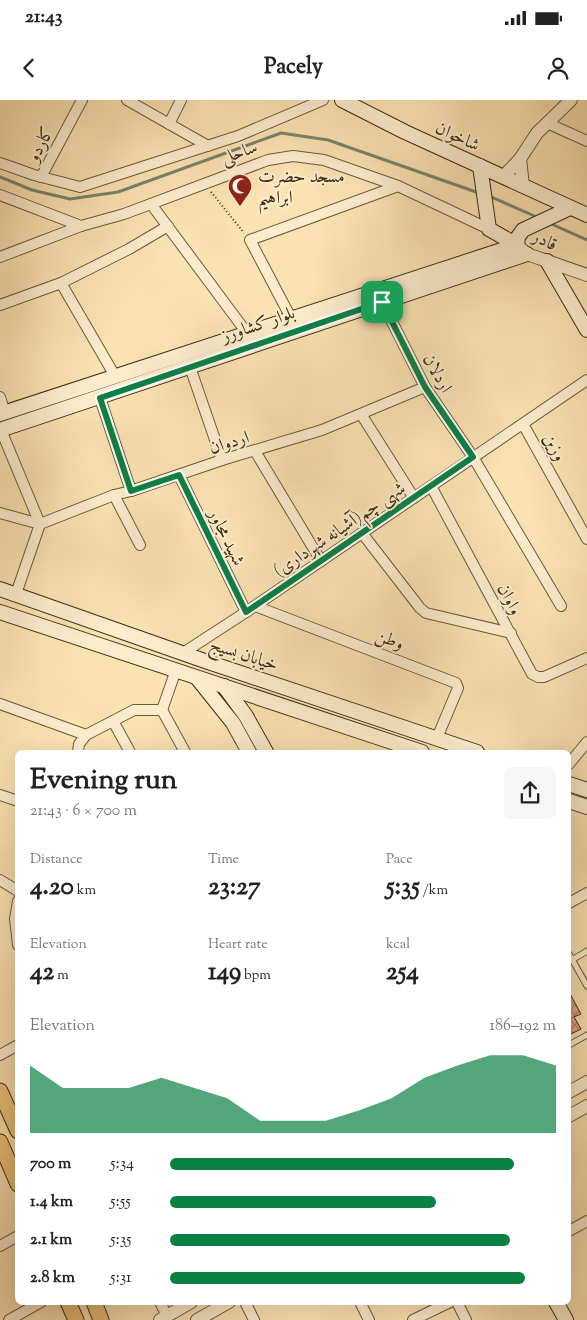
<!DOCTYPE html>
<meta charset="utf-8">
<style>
body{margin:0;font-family:"Sorts Mill Goudy",Amiri,serif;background:#f6f6f6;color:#222;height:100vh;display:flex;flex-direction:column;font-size:19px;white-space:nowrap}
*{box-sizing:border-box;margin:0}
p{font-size:16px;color:#767676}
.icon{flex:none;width:28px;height:28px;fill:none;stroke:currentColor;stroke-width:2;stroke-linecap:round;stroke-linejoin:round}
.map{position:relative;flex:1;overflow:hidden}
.drawer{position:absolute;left:15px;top:650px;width:556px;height:555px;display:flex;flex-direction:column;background:#fff;border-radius:8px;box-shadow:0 5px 20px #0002}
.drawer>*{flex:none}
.pin{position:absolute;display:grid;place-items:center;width:42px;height:42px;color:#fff;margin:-21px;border-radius:10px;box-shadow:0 2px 8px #0006}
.round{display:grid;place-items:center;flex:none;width:52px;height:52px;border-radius:8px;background:#f6f6f6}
.headline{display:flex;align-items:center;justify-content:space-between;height:85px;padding:0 15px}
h1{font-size:28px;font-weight:800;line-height:38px}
.metrics{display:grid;grid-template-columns:repeat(3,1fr);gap:8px;height:85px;padding:5px 15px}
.metrics div{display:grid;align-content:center}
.metrics b{font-size:25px;font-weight:800}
.metrics small{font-size:14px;font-weight:400}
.metrics p{font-size:14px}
.chart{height:140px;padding:10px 15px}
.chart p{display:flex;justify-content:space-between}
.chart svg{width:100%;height:90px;margin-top:5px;fill:#0b8043;opacity:.7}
ul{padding:0 15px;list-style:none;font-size:16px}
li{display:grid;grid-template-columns:80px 60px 1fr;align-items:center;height:38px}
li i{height:12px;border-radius:6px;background:#0b8043}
.status{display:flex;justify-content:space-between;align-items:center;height:35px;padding:0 25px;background:#fff;direction:ltr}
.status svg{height:14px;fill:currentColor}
header{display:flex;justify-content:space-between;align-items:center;height:65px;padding:0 15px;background:#fff;font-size:22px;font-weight:800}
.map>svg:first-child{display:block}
</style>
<div class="status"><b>21:43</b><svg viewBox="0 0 49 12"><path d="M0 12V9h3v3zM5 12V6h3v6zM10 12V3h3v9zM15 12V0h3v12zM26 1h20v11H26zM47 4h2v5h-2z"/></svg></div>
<header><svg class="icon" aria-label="back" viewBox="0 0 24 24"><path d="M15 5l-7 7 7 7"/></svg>Pacely<svg class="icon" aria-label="person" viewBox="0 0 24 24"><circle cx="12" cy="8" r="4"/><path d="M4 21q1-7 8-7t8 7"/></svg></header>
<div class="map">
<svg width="587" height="1220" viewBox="0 0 587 1220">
<defs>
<pattern id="building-cross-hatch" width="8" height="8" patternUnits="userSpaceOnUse" patternTransform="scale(1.25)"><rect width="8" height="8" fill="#e7a187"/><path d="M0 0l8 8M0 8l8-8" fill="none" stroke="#bd836d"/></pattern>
</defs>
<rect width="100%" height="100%" fill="#fbe2b2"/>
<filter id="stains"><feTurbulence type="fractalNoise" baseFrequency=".004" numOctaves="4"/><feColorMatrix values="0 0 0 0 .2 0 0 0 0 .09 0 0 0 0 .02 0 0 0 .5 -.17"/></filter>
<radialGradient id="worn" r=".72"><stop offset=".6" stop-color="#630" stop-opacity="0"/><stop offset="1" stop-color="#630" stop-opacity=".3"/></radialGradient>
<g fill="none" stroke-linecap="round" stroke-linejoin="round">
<g stroke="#78846e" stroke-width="3">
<polyline points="0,77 32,90 70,99 118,92 281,33 328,40 479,93"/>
<polyline points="489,96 539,118"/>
<polyline points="549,123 587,140"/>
</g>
</g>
<polygon fill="url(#building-cross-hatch)" stroke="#3e2c12" points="569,892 581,914 574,917 581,929 569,935"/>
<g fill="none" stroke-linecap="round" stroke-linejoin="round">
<defs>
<g id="service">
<polyline points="569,854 587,886"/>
<polyline points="572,860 587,851"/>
<polyline points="569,945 587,935"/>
</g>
<g id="minor">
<polyline points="127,0 208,46"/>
<polyline points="547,23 587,41"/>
<polyline points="169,24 181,0"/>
<polyline points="0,63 34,75 80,87 238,36 323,0"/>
<polyline points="41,77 82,0"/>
<polyline points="0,95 81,126 124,114 268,60 293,56 324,60 398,86 489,129"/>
<polyline points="151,104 247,233"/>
<polyline points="0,157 81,126"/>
<polyline points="61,183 115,276"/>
<polyline points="382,202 425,287 473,357 561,506"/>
<polyline points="0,205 61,183 129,149 168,126"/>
<polyline points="291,218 250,140 398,86"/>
<polyline points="190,267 222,360"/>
<polyline points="0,297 5,313"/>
<polyline points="100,298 131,391"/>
<polyline points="361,314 414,398"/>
<polyline points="523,324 587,439"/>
<polyline points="1,330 40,424 16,494"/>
<polyline points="255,351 321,461"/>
<polyline points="179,375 246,512"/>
<polyline points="431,386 532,574 538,577 544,577 587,558"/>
<polyline points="114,395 140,445"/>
<polyline points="0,413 40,424"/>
<polyline points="40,424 114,395 131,391 222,360 322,330 425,287"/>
<polyline points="362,433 420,508 426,513 511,533"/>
<polyline points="255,506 456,583 458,588 437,638"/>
<polyline points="183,553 246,512 587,280"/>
<polyline points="0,604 86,635"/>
<polyline points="162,610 185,652"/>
<polyline points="113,621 130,652"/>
<polyline points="78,652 79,644 86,635 134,610 162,610 176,570"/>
<polyline points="569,664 587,642"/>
<polyline points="0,695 18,701"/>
<polyline points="0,780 18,791"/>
<polyline points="18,801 15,819 18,845"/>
<polyline points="569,803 587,793"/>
<polyline points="0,955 18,945"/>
<polyline points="569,1131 587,1121"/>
<polyline points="0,1146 18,1136"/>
<polyline points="160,1202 167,1216"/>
<polyline points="245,1202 254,1220"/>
<polyline points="360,1202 369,1220"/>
<polyline points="457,1202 466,1220"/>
<polyline points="9,1220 41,1202"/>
<polyline points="413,1220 450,1202"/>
</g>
<g id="tertiary">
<polyline points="520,59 523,86"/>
<polyline points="503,77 520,59 537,33 571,0"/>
<polyline points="519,147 527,154 587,175"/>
<polyline points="569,992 587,982"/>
<polyline points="569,1016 587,1006"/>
<polyline points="160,1220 191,1202"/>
<polyline points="197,1220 229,1202"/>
</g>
<g id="secondary">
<polyline points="342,0 405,32 587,115"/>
<polyline points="480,66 489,129 517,145"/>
<polyline points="517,145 518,137 523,130 570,108"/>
<polyline points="547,161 587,230"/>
<polyline points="0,314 517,145"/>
<polyline points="0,330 527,154"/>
<polyline points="0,489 202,560 477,652"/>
<polyline points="0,512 422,652"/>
<polyline points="197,578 233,623 249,652"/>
<polyline points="224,586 246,616 266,652"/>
<polyline points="569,684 587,690"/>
<polyline points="569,701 587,707"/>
<polyline points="556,1202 566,1220"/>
</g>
<g id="primary">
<polyline points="0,991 18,1031"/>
<polyline points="0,1042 18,1084"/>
<polyline points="68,1202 76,1220"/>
<polyline points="94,1202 101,1220"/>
</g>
</defs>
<use href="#service" stroke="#6d5a3a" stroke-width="7"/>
<use href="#minor" stroke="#6d5a3a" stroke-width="12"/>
<use href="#tertiary" stroke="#6d5a3a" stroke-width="14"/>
<use href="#secondary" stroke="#3e2c12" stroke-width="16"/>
<use href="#primary" stroke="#3e2c12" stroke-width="17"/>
<polyline stroke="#3e2c12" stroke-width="2" stroke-dasharray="1 2.5" stroke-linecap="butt" points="211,92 244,133"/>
<use href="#service" stroke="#fceccd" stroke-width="5"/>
<use href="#minor" stroke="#fceccd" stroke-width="10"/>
<use href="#tertiary" stroke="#fceccd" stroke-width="12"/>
<use href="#secondary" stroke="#fceccd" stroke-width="14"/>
<use href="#primary" stroke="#eec179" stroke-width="15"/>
</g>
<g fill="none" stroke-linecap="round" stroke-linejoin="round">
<defs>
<polygon id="route" points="382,202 425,287 473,357 246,512 179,375 131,391 100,298"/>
</defs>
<use href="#route" stroke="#fff" stroke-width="10"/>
<use href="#route" stroke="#0b8043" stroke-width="6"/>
</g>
<defs>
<symbol id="mosque-pin" viewBox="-11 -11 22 30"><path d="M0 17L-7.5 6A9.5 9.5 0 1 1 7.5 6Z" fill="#8f2418" stroke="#fceccd"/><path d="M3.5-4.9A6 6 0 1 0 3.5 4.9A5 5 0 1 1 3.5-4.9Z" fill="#fff"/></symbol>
</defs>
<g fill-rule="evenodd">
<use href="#mosque-pin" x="226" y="72" width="28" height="38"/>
</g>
<g text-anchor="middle" stroke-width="4" stroke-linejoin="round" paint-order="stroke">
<g font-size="18" fill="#3e2c12" stroke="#fceccd">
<text transform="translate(458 36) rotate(25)" y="6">شاخوان</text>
<text transform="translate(40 44) rotate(-62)" y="6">کاردو</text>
<text transform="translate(239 52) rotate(-20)" y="6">ساحلی</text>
<text transform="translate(545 140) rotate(26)" y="6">قادر</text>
<text transform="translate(258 224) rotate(-19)" y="6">بلوار کشاورز</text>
<text transform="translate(438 273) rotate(60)" y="6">اردلان</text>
<text transform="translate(229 342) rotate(-17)" y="6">اردوان</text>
<text transform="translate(555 347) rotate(61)" y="6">وزین</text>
<text transform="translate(339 429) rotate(-34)" y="6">شهی چم(آشیانه شهرداری)</text>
<text transform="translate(227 437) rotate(64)" y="6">شهید مجاور</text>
<text transform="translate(510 499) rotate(62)" y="6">واوان</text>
<text transform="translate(390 539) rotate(21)" y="6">وطن</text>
<text transform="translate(244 554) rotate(18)" y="6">خیابان بسیج</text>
</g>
<g font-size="18" fill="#3e2c12" stroke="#fceccd" text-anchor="start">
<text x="258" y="82">مسجد حضرت<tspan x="258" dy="21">ابراهیم</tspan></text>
</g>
</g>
<rect width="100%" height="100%" filter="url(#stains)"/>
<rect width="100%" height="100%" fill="url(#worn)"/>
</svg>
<div class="pin" style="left:382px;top:202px;background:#1e9e55"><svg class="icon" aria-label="arrive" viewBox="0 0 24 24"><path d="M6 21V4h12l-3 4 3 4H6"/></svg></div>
<section class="drawer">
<div class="headline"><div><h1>Evening run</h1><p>21:43 · 6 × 700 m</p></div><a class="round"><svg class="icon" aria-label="share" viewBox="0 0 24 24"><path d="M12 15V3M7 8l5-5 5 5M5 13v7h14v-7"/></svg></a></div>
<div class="metrics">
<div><p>Distance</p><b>4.20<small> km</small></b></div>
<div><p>Time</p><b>23:27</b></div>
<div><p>Pace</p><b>5:35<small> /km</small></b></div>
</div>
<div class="metrics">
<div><p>Elevation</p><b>42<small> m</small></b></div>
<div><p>Heart rate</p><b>149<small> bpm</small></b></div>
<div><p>kcal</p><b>254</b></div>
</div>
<div class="chart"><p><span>Elevation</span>186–192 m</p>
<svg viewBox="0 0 160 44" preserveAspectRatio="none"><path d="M0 44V11L10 22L20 22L30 22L40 17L50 22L60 27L70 38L80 38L90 38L100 33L110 27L120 17L130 11L140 6L150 6L160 11V44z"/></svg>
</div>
<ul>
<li><b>700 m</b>5:34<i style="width:89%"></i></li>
<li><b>1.4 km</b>5:55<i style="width:69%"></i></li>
<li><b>2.1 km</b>5:35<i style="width:88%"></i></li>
<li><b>2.8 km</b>5:31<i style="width:92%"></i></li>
</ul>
</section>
</div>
